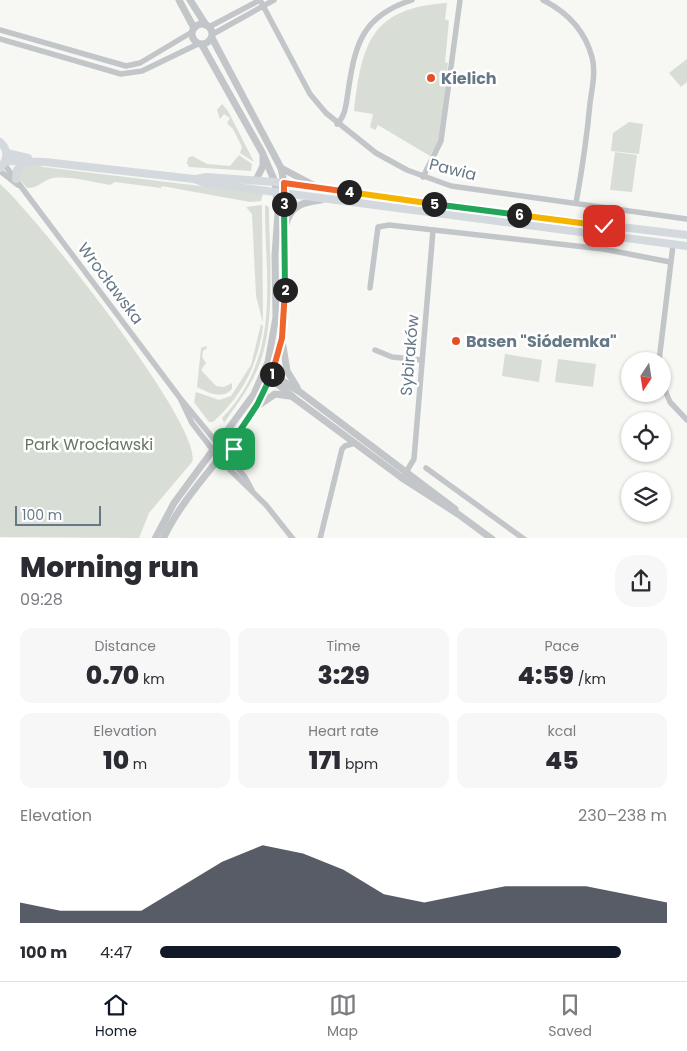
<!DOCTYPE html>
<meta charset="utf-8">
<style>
body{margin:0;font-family:Poppins,sans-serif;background:#f7f7f7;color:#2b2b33;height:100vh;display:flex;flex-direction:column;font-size:19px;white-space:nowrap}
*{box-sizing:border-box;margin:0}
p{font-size:16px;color:#7c7c81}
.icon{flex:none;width:28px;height:28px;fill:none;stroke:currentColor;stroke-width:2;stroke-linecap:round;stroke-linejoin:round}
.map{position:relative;height:538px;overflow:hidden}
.panel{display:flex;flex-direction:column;background:#fff;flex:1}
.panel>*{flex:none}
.needle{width:32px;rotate:192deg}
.controls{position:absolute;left:621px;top:352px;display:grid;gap:10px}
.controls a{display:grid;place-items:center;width:50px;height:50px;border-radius:50%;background:#fff;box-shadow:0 1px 4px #0004;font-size:25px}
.scale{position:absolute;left:15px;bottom:12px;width:86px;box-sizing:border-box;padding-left:5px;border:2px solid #657885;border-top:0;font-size:14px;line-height:18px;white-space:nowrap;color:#657885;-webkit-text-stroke:4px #fff;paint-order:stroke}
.pin{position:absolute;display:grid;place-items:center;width:42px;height:42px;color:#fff;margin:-21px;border-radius:10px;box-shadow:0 2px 8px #0006}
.km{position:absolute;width:25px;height:25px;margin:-12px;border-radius:50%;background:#222;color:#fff;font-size:14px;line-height:25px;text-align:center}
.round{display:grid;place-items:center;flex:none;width:52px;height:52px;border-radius:20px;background:#f7f7f7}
.overview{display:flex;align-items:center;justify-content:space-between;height:85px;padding:0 20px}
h1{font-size:28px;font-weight:800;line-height:38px}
.metrics{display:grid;grid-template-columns:repeat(3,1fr);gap:8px;height:85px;padding:5px 20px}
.metrics div{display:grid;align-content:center;border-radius:12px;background:#f7f7f7;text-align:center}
.metrics b{font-size:25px;font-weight:800}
.metrics small{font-size:14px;font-weight:400}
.metrics p{font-size:14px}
.chart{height:140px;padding:10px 20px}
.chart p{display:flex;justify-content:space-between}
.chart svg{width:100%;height:90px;margin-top:5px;fill:#111827;opacity:.7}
ul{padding:0 20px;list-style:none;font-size:16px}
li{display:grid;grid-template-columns:80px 60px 1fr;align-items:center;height:38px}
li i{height:12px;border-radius:6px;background:#111827}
.dock{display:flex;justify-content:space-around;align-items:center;height:70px;border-top:1px solid #e1e1e2;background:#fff;font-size:14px;color:#7c7c81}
.dock a{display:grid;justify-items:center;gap:2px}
.dock .active{color:#111827}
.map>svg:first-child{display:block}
</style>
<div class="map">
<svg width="687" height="539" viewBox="0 0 687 539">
<rect width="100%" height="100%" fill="#f7f7f4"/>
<g fill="#d8ded5">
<path d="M447 3 445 19 449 21 445 62 448 63 440 138 430 156 378 125 375 130 370 127 373 114 354 111C362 43 371 8 447 3Z"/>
<polygon points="687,59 687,82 681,87 669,73"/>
<polygon points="222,104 228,111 254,162 240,153 242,147 233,129 227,123 230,118 224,114 220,119 217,110"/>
<polygon points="629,122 643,124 639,154 611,151 613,133"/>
<polygon points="615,152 637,155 632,192 610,190"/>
<polygon points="239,155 252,164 251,171 189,167 187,163 188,158 192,156 207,164 230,166"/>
<path d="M34 164 43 167 259 193 263 194 261 201 250 202 162 186 161 188 115 182 110 185C92 182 71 176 53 178 43 180 37 189 27 188L20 180 19 171 25 165Z"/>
<path d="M0 184C33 212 205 428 192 462L149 513 139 538 0 537Z"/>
<polygon points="262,205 263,323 256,296 252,214 246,207"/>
<path d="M265 205 269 207C269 255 276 315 261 360 253 384 238 403 224 423L222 418C282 356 265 283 265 205Z"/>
<path d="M261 324 263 326C258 365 242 396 213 422H209L194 402 196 392 219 400 231 396 251 365Z"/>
<path d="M206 346 207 348 203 351 202 357 206 363 201 370 216 386 224 387 232 383V389C222 400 209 393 197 387L201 348Z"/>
<polygon points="505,354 542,360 539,382 502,376"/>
<polygon points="558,359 596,364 593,387 555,382"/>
</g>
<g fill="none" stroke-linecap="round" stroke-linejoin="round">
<g stroke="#c2c6c9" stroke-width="5.5">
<polyline points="260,0 310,94 326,113 376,153 407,170 451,186 687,219"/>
<path d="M543 0C567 12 585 31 592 57 596 72 592 88 590 103 587 137 582 170 576 203"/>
<polyline points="209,27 260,0"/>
<polyline points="0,30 126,66 140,63 192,32"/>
<polyline points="213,34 274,0"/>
<polyline points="0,39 121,74 142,71 198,44"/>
<path d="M337 124C346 115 346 104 348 92 355 44 362 16 412 0"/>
<polyline points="4,164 180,398 245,477 252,490"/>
<polyline points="0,171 18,185"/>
<polyline points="423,177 441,141 460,0"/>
<polyline points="370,288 378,227 389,225 603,249 670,262"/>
<polyline points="375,350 392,357 422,360"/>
<polyline points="659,361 673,245"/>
<polyline points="662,383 670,402 687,420"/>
<polyline points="181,400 192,423 212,449 229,469 266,505 293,539"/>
<polyline points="426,468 524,539"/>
<polyline points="405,474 414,459 433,230"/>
<polyline points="320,539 342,449 345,446 355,443"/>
</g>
<g stroke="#c2c6c9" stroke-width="7">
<polyline points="179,0 194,28"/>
<polyline points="190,0 206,25"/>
<circle cx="202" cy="34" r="10"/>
<polyline points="281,168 315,186"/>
<polyline points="256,180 263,166 263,157"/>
<path d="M286 224C291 205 304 202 321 200"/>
<polyline points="283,346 287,371 297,387"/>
<polyline points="270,375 274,381 294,398 402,478 458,514 492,539"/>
<polyline points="269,378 278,378 300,392 455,509"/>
<polyline points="259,405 275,394 289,396"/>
<polyline points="235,438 234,454 237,466"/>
<polyline points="155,539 174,503 254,394 268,362 276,317 275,255 278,213 275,182 262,152 202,45"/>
<path d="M163 539C184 494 222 460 249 418 298 342 283 269 284 183L281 168 212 38"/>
</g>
<g stroke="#d4d9dd" stroke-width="8">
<path d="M0 142C9 150 8 160 0 168"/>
<polyline points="7,153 28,158"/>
<polyline points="6,161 45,162 194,179 205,183 260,190 687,246"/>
<polyline points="16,179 17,170 24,162"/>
<polyline points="196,179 206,177 275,182 439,205 687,235"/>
</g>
</g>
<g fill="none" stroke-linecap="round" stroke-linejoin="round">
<defs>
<polyline id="split-1" points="234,449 235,438 257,405 272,374"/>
<polyline id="split-2" points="272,374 282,338 285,290"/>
<polyline id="split-3" points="284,204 285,290"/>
<polyline id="split-4" points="284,204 284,183 349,192"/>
<polyline id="split-5" points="349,192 434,204"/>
<polyline id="split-6" points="434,204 519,215"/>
<polyline id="split-7" points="519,215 604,226"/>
</defs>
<use href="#split-1" stroke="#fff" stroke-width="10"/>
<use href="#split-2" stroke="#fff" stroke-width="10"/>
<use href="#split-3" stroke="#fff" stroke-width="10"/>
<use href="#split-4" stroke="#fff" stroke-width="10"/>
<use href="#split-5" stroke="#fff" stroke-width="10"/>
<use href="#split-6" stroke="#fff" stroke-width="10"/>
<use href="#split-7" stroke="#fff" stroke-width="10"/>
<use href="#split-1" stroke="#22a559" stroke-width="6"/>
<use href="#split-2" stroke="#f0652b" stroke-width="6"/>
<use href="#split-3" stroke="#22a559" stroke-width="6"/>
<use href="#split-4" stroke="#f0652b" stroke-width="6"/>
<use href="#split-5" stroke="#f5b400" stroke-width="6"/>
<use href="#split-6" stroke="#22a559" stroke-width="6"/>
<use href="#split-7" stroke="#f5b400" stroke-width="6"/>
</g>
<g fill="#e64f25" stroke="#fff" stroke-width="2">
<circle cx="431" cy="78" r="5"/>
<circle cx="456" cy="341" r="5"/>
</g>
<g text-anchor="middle" stroke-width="5" stroke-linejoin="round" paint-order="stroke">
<g font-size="16" font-weight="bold" fill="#657885" stroke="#fff" text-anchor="start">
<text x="441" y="84">Kielich</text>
<text x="466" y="347">Basen "Siódemka"</text>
</g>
<g font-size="16" fill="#657885" stroke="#fff">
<text transform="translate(453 169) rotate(14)" y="6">Pawia</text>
<text transform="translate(111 283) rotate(53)" y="6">Wrocławska</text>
<text transform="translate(409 355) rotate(-85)" y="6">Sybiraków</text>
</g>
<g font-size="16" fill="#667760" stroke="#fff">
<text x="89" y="450">Park Wrocławski</text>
</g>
</g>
</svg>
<div class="controls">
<a><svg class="needle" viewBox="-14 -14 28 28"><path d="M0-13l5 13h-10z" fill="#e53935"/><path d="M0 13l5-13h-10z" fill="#7c7c81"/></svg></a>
<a><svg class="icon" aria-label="locate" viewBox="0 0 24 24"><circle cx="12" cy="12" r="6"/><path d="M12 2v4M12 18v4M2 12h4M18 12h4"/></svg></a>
<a><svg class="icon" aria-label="layers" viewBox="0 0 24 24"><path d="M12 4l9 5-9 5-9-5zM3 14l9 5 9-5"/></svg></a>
</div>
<div class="scale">100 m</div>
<div class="pin" style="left:234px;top:449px;background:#1e9e55"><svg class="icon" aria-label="arrive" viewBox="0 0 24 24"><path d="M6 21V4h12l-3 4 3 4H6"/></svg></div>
<div class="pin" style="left:604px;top:226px;background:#d93025"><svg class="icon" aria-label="check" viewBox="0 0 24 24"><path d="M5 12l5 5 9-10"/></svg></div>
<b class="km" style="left:272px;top:374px">1</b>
<b class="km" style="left:285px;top:290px">2</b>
<b class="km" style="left:284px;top:204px">3</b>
<b class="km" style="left:349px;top:192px">4</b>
<b class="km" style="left:434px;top:204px">5</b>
<b class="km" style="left:519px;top:215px">6</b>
</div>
<section class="panel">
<div class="overview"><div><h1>Morning run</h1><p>09:28</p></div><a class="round"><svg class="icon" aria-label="share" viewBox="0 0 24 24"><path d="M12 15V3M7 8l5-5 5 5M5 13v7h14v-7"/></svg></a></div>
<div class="metrics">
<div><p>Distance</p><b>0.70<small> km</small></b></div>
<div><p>Time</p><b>3:29</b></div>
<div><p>Pace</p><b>4:59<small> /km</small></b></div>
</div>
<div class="metrics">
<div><p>Elevation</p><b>10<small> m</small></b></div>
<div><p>Heart rate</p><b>171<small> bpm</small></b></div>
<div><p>kcal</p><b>45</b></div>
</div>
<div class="chart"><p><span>Elevation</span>230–238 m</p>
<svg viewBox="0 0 160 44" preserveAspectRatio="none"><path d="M0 44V34L10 38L20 38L30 38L40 26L50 14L60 6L70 10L80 18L90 30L100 34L110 30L120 26L130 26L140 26L150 30L160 34V44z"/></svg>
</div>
<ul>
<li><b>100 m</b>4:47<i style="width:91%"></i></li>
</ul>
</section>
<nav class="dock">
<a class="active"><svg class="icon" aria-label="home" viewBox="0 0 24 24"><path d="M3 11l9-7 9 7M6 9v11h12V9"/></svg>Home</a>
<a><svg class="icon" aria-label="map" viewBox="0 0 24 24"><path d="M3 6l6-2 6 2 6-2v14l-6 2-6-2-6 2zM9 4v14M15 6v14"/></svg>Map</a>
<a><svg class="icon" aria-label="saved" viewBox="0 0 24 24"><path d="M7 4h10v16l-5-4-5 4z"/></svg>Saved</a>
</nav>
